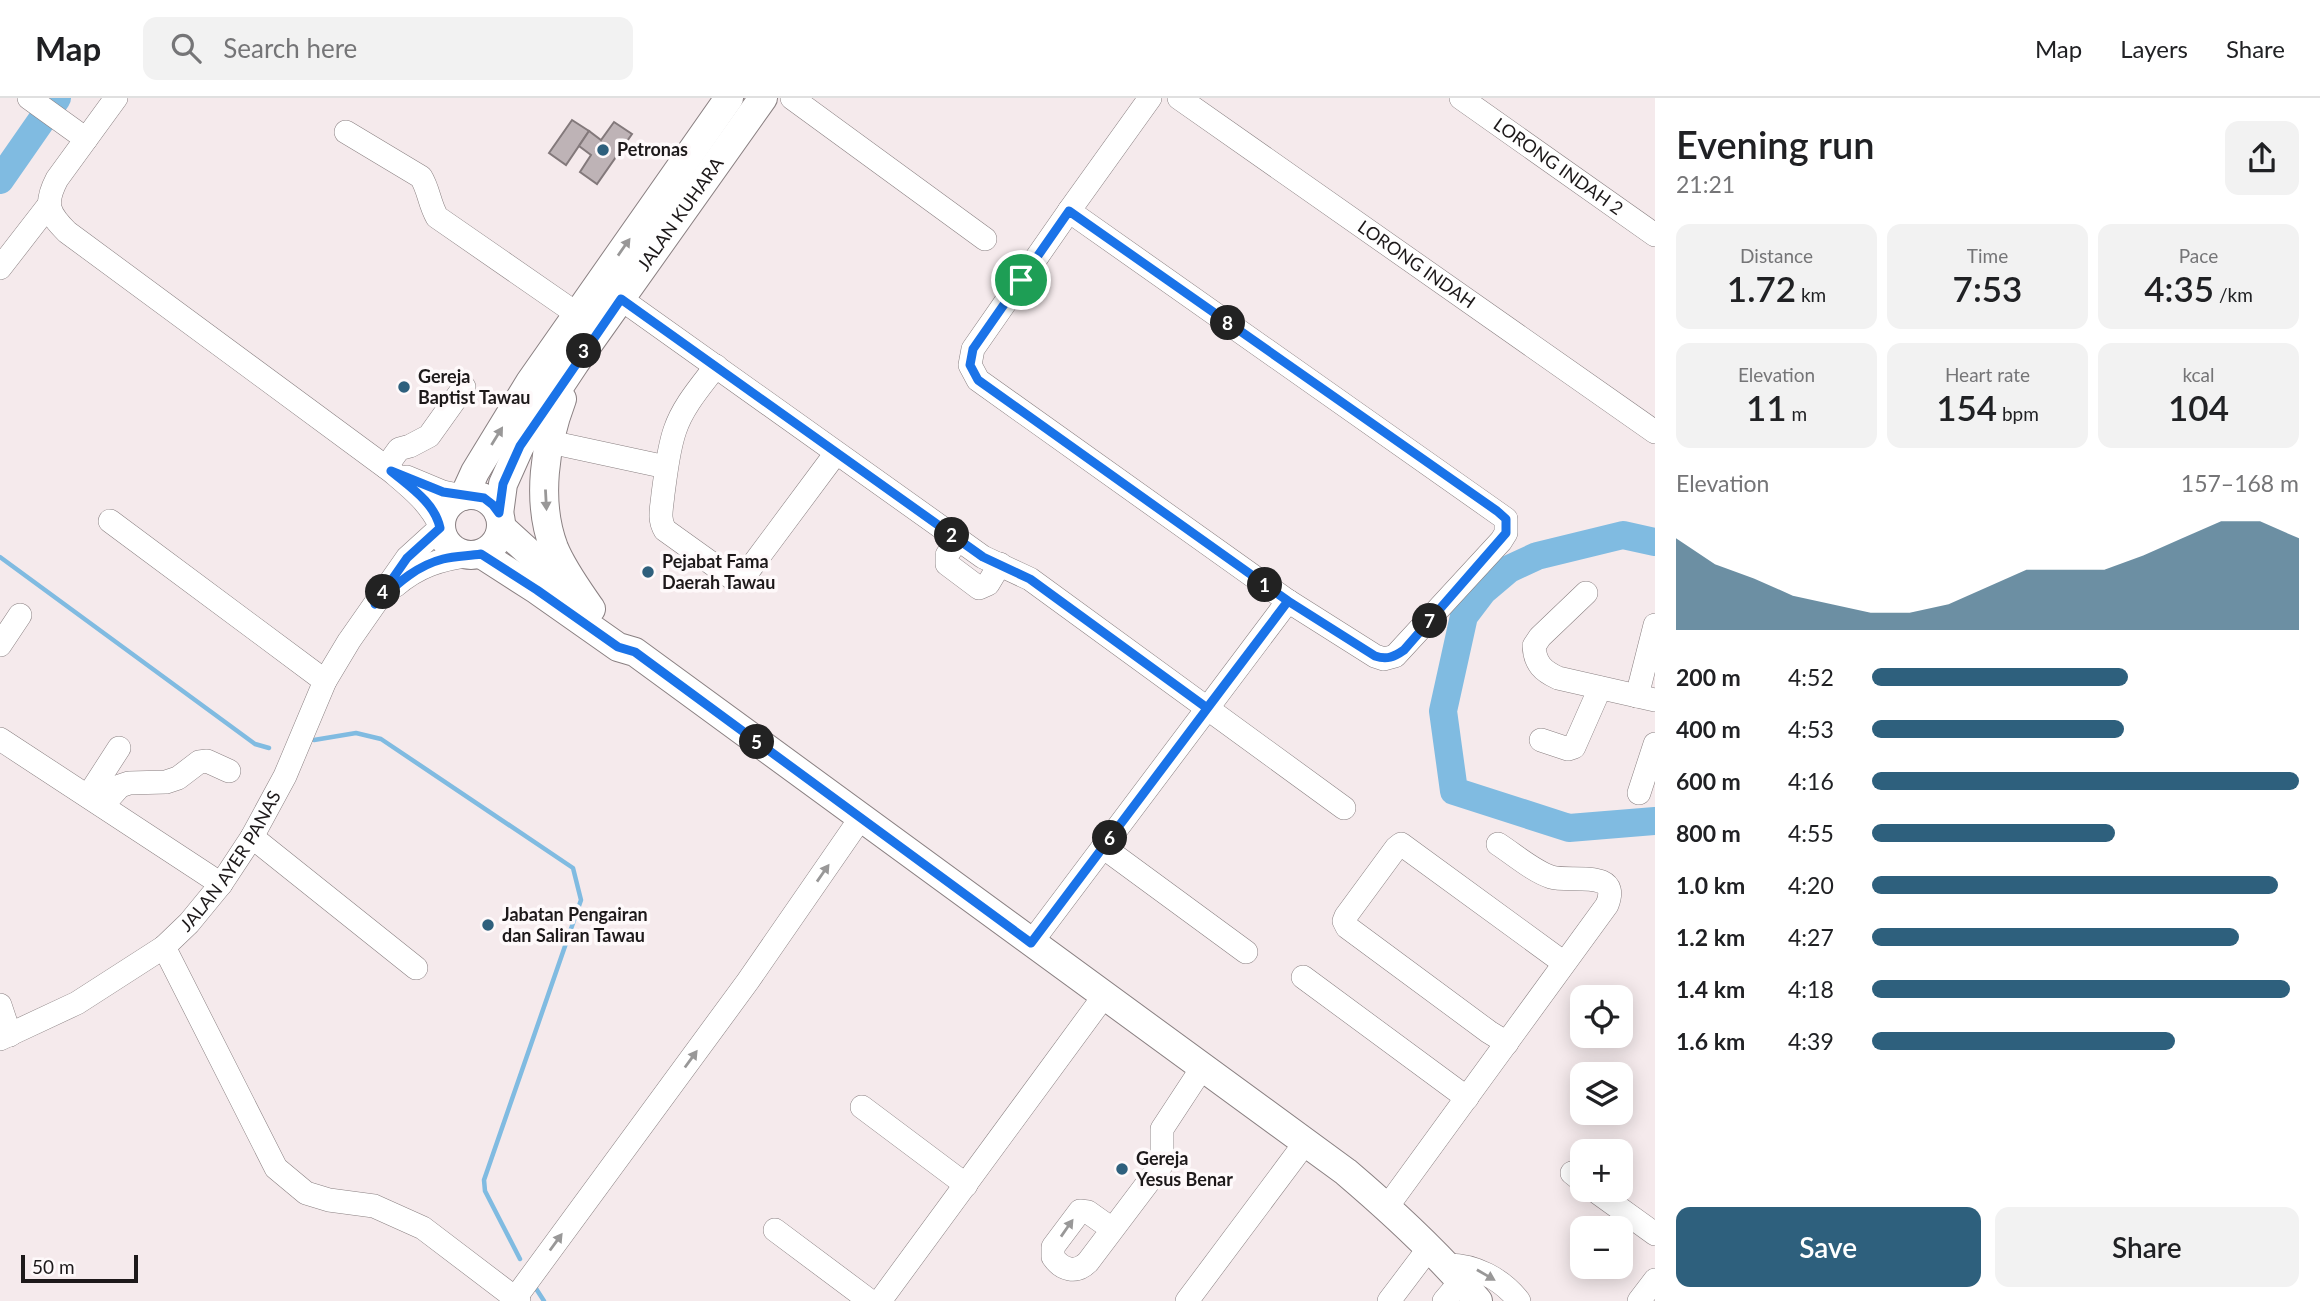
<!DOCTYPE html>
<meta charset="utf-8">
<style>
body{margin:0;font-family:Lato,sans-serif;background:#f2f2f2;color:#202124;height:100vh;display:flex;flex-direction:column;font-size:26px;white-space:nowrap}
*{box-sizing:border-box;margin:0}
p{font-size:23px;color:#757577}
.icon{flex:none;width:38px;height:38px;fill:none;stroke:currentColor;stroke-width:2;stroke-linecap:round;stroke-linejoin:round}
.map{position:relative;flex:1;overflow:hidden}
.details{display:flex;flex-direction:column;background:#fff;width:665px}
.details>*{flex:none}
.controls{position:absolute;left:1570px;top:887px;display:grid;gap:14px}
.controls a{display:grid;place-items:center;width:63px;height:63px;border-radius:14px;background:#fff;box-shadow:0 4px 18px #0003;font-size:35px}
.scale{position:absolute;left:21px;bottom:18px;width:117px;box-sizing:border-box;padding-left:7px;border:4px solid #1d191a;border-top:0;font-size:19px;line-height:24px;white-space:nowrap;color:#1d191a;-webkit-text-stroke:5px #fef9fa;paint-order:stroke}
.pin{position:absolute;display:grid;place-items:center;width:60px;height:60px;color:#fff;margin:-30px;border:4px solid #fff;border-radius:50%;box-shadow:0 2px 7px #0007}
.km{position:absolute;width:35px;height:35px;margin:-18px;border-radius:50%;background:#222;color:#fff;font-size:19px;line-height:35px;text-align:center}
.round{display:grid;place-items:center;flex:none;width:74px;height:74px;border-radius:14px;background:#f2f2f2}
.summary{display:flex;align-items:center;justify-content:space-between;height:119px;padding:0 21px}
h1{font-size:38px;font-weight:600;line-height:52px}
.figures{display:grid;grid-template-columns:repeat(3,1fr);gap:10px;height:119px;padding:7px 21px}
.figures div{display:grid;align-content:center;border-radius:14px;background:#f2f2f2;text-align:center}
.figures b{font-size:35px;font-weight:600}
.figures small{font-size:19px;font-weight:400}
.figures p{font-size:19px}
.chart{height:196px;padding:14px 21px}
.chart p{display:flex;justify-content:space-between}
.chart svg{width:100%;height:126px;margin-top:7px;fill:#2e607d;opacity:.7}
.primary-button{display:flex;gap:14px;margin-top:auto;padding:14px 21px}
.primary-button a{flex:1;height:80px;border-radius:14px;background:#2e607d;color:#fff;font-size:28px;font-weight:600;line-height:80px;text-align:center}
.primary-button a+a{background:#f2f2f2;color:#202124}
ul{padding:0 21px;list-style:none;font-size:23px}
li{display:grid;grid-template-columns:112px 84px 1fr;align-items:center;height:52px}
li i{height:18px;border-radius:9px;background:#2e607d}
header{display:flex;align-items:center;gap:42px;box-sizing:border-box;height:98px;padding:0 35px;background:#fff;border-bottom:2px solid #e0e0e0}
header strong{font-size:33px}
nav{display:flex;gap:38px;margin-inline-start:auto;font-size:24px}
.search{width:490px;height:63px;background:#f2f2f2;display:flex;align-items:center;gap:18px;box-sizing:border-box;padding:0 24px;border-radius:14px;color:#757577;font-size:26px}
main{display:flex;flex:1;min-height:0}
.map>svg:first-child{display:block}
</style>
<header>
<strong>Map</strong>
<div class="search"><svg class="icon" aria-label="search" viewBox="0 0 24 24"><circle cx="10" cy="10" r="6"/><path d="M15 15l6 6"/></svg>Search here</div>
<nav><a>Map</a><a>Layers</a><a>Share</a></nav>
</header>
<main>
<div class="map">
<svg width="1655" height="1203" viewBox="0 0 1655 1203">
<rect width="100%" height="100%" fill="#f5eaec"/>
<g fill="none" stroke-linecap="round" stroke-linejoin="round">
<g stroke="#80bbe1" stroke-width="4.5">
<polyline points="0,459 255,646 269,650"/>
<polyline points="314,642 356,635 381,641 573,770 581,802 484,1082 485,1093 520,1161"/>
<polyline points="535,1189 544,1203"/>
</g>
<g stroke="#80bbe1" stroke-width="28">
<polyline points="0,82 57,0"/>
<polyline points="1655,444 1623,437 1537,458 1509,471 1483,493 1464,518 1443,613 1454,693 1569,730 1655,723"/>
</g>
</g>
<g fill="#beb3b6" stroke="#83797b" stroke-width="2">
<polygon points="572,22 589,33 566,67 549,55"/>
<polygon points="614,24 632,36 597,86 580,74 591,57 579,48 589,33 601,42"/>
</g>
<g fill="none" stroke-linecap="round" stroke-linejoin="round">
<defs>
<g id="minor">
<polyline points="29,0 86,41"/>
<path d="M116 0 57 81C44 106 48 115 67 134L391 373C411 390 428 403 440 427"/>
<polyline points="792,0 985,141"/>
<path id="s1" d="M1179 0 1655 334"/>
<path id="s2" d="M1461 0 1655 137"/>
<path d="M346 34 421 79C429 92 429 105 437 119L577 216"/>
<polygon points="1069,113 1506,421 1506,435 1501,443 1395,558 1384,561 1375,558 1288,503 978,282 970,267 973,251"/>
<polyline points="1069,113 1150,0"/>
<polyline points="0,170 48,108"/>
<polyline points="621,201 983,459 1030,481 1344,710"/>
<path d="M716 268C701 288 683 308 675 332 668 352 666 375 663 396 662 409 658 421 665 432L732 480H739L746 476 836 355"/>
<polyline points="550,344 666,369"/>
<polyline points="386,369 399,351 410,348 429,338 464,289"/>
<polyline points="407,379 443,394 462,398"/>
<polyline points="110,423 325,583"/>
<polyline points="958,441 947,457 947,466 979,490 988,486 1000,466"/>
<path d="M395 488C418 468 441 461 471 457"/>
<path d="M1586 495 1540 539 1534 548C1535 566 1543 573 1558 580L1655 602"/>
<polyline points="0,547 20,517"/>
<polyline points="1637,598 1655,527"/>
<polyline points="0,641 221,786"/>
<polyline points="1541,642 1568,651 1574,649 1600,590"/>
<polyline points="1639,695 1655,646"/>
<polyline points="88,698 119,650"/>
<polyline points="103,707 120,688 129,685 166,684 178,680 199,664 207,663 229,673"/>
<polyline points="252,739 416,870"/>
<polyline points="1103,749 1246,854"/>
<polyline points="1031,845 1288,503"/>
<polyline points="164,849 276,1070 306,1095 329,1102 374,1108 423,1130 519,1203"/>
<polyline points="1303,879 1467,1000"/>
<polyline points="0,907 10,937"/>
<path id="s3" d="M0 941 77 905 164 849 189 825 221 786 252 739 285 678 325 583 349 543 407 460 440 430"/>
<polyline points="1507,945 1489,934 1347,829 1344,823 1346,818 1396,750 1401,746 1564,865"/>
<polyline points="862,1009 966,1087"/>
<polyline points="1572,1075 1582,1083"/>
<polyline points="1594,1092 1655,1136"/>
<path d="M1387 1109 1607 807C1622 770 1570 785 1551 779 1533 773 1515 757 1498 746"/>
<path d="M1112 1131 1088 1114 1080 1113 1053 1149V1159C1062 1172 1076 1176 1088 1164L1162 1066V1031L1202 970"/>
<polyline points="775,1132 870,1203"/>
<path d="M1446 1167C1474 1166 1502 1181 1519 1203"/>
<polyline points="516,1199 748,883 860,721"/>
<polyline points="880,1203 1104,898"/>
<polyline points="1187,1203 1305,1045"/>
<polyline points="1389,1203 1429,1150"/>
<polyline points="1444,1203 1461,1183"/>
<polyline points="1639,1203 1655,1182"/>
</g>
<g id="major">
<path d="M562 301C545 346 536 403 554 450 563 472 578 492 591 511"/>
<circle cx="471" cy="427" r="30"/>
<polyline points="464,398 475,374 530,284 729,0"/>
<path id="s4" d="M499 416 503 386 520 348 575 265 763 0"/>
<polyline points="501,429 568,490"/>
<path d="M481 456 537 492 618 549 635 554 1346 1074C1393 1114 1438 1155 1478 1203"/>
</g>
</defs>
<use href="#minor" stroke="#8a8082" stroke-width="24"/>
<use href="#major" stroke="#8a8082" stroke-width="30"/>
<use href="#minor" stroke="#fff" stroke-width="23"/>
<use href="#major" stroke="#fff" stroke-width="28"/>
</g>
<defs><path id="oneway-solid" d="M-6-.8H1V-3.2L6.5 0L1 3.2V.8H-6Z" transform="scale(1.75)"/></defs>
<g fill="#999898">
<use href="#oneway-solid" transform="translate(624 149) rotate(-55)"/>
<use href="#oneway-solid" transform="translate(497 338) rotate(-58)"/>
<use href="#oneway-solid" transform="translate(546 402) rotate(87)"/>
<use href="#oneway-solid" transform="translate(823 775) rotate(-55)"/>
<use href="#oneway-solid" transform="translate(691 961) rotate(-54)"/>
<use href="#oneway-solid" transform="translate(1067 1130) rotate(-55)"/>
<use href="#oneway-solid" transform="translate(556 1144) rotate(-54)"/>
<use href="#oneway-solid" transform="translate(1486 1177) rotate(30)"/>
</g>
<g fill="none" stroke-linecap="round" stroke-linejoin="round">
<defs>
<path id="route" d="M1021 182 973 251 970 267 978 282 1288 503 1207 610 1030 481 983 459 621 201 520 348 503 386 499 415 493 407 484 400 443 394 391 373C410 389 435 405 440 430L407 460 375 506C395 488 415 468 443 461 455 458 468 458 481 456L537 492 618 549 635 554 1031 845 1288 503 1375 558C1387 562 1394 559 1404 552L1506 435V421L1497 413 1069 113 1021 182"/>
</defs>
<use href="#route" stroke="#fff" stroke-width="14"/>
<use href="#route" stroke="#1a73e8" stroke-width="9"/>
</g>
<g fill="#2e607d" stroke="#fef9fa" stroke-width="2.5">
<circle cx="603" cy="52" r="7"/>
<circle cx="404" cy="289" r="7"/>
<circle cx="648" cy="474" r="7"/>
<circle cx="488" cy="827" r="7"/>
<circle cx="1122" cy="1071" r="7"/>
</g>
<g text-anchor="middle" stroke-width="7" stroke-linejoin="round" paint-order="stroke">
<g font-size="18" font-weight="bold" fill="#1d191a" stroke="#fef9fa" text-anchor="start">
<text x="617" y="58">Petronas</text>
<text x="418" y="285">Gereja<tspan x="418" dy="21">Baptist Tawau</tspan></text>
<text x="662" y="470">Pejabat Fama<tspan x="662" dy="21">Daerah Tawau</tspan></text>
<text x="502" y="823">Jabatan Pengairan<tspan x="502" dy="21">dan Saliran Tawau</tspan></text>
<text x="1136" y="1067">Gereja<tspan x="1136" dy="21">Yesus Benar</tspan></text>
</g>
<g font-size="18" fill="#1d191a" stroke="#fef9fa">
<text dy="6" stroke="none"><textPath href="#s2" startOffset="119">LORONG INDAH 2</textPath></text>
<text dy="6" stroke="none"><textPath href="#s4" startOffset="354">JALAN KUHARA</textPath></text>
<text dy="6" stroke="none"><textPath href="#s1" startOffset="290">LORONG INDAH</textPath></text>
<text dy="6" stroke="none"><textPath href="#s3" startOffset="298">JALAN AYER PANAS</textPath></text>
</g>
</g>
</svg>
<div class="controls">
<a><svg class="icon" aria-label="locate" viewBox="0 0 24 24"><circle cx="12" cy="12" r="6"/><path d="M12 2v4M12 18v4M2 12h4M18 12h4"/></svg></a>
<a><svg class="icon" aria-label="layers" viewBox="0 0 24 24"><path d="M12 4l9 5-9 5-9-5zM3 14l9 5 9-5"/></svg></a>
<a>+</a>
<a>−</a>
</div>
<div class="scale">50 m</div>
<div class="pin" style="left:1021px;top:182px;background:#1e9e55"><svg class="icon" aria-label="arrive" viewBox="0 0 24 24"><path d="M6 21V4h12l-3 4 3 4H6"/></svg></div>
<b class="km" style="left:1265px;top:487px">1</b>
<b class="km" style="left:952px;top:437px">2</b>
<b class="km" style="left:584px;top:253px">3</b>
<b class="km" style="left:383px;top:494px">4</b>
<b class="km" style="left:757px;top:644px">5</b>
<b class="km" style="left:1110px;top:740px">6</b>
<b class="km" style="left:1430px;top:523px">7</b>
<b class="km" style="left:1228px;top:225px">8</b>
</div>
<section class="details">
<div class="summary"><div><h1>Evening run</h1><p>21:21</p></div><a class="round"><svg class="icon" aria-label="share" viewBox="0 0 24 24"><path d="M12 15V3M7 8l5-5 5 5M5 13v7h14v-7"/></svg></a></div>
<div class="figures">
<div><p>Distance</p><b>1.72<small> km</small></b></div>
<div><p>Time</p><b>7:53</b></div>
<div><p>Pace</p><b>4:35<small> /km</small></b></div>
</div>
<div class="figures">
<div><p>Elevation</p><b>11<small> m</small></b></div>
<div><p>Heart rate</p><b>154<small> bpm</small></b></div>
<div><p>kcal</p><b>104</b></div>
</div>
<div class="chart"><p><span>Elevation</span>157–168 m</p>
<svg viewBox="0 0 160 44" preserveAspectRatio="none"><path d="M0 44V12L10 21L20 26L30 32L40 35L50 38L60 38L70 35L80 29L90 23L100 23L110 23L120 18L130 12L140 6L150 6L160 12V44z"/></svg>
</div>
<ul>
<li><b>200 m</b>4:52<i style="width:60%"></i></li>
<li><b>400 m</b>4:53<i style="width:59%"></i></li>
<li><b>600 m</b>4:16<i style="width:100%"></i></li>
<li><b>800 m</b>4:55<i style="width:57%"></i></li>
<li><b>1.0 km</b>4:20<i style="width:95%"></i></li>
<li><b>1.2 km</b>4:27<i style="width:86%"></i></li>
<li><b>1.4 km</b>4:18<i style="width:98%"></i></li>
<li><b>1.6 km</b>4:39<i style="width:71%"></i></li>
</ul>
<div class="primary-button"><a>Save</a><a>Share</a></div>
</section>
</main>
